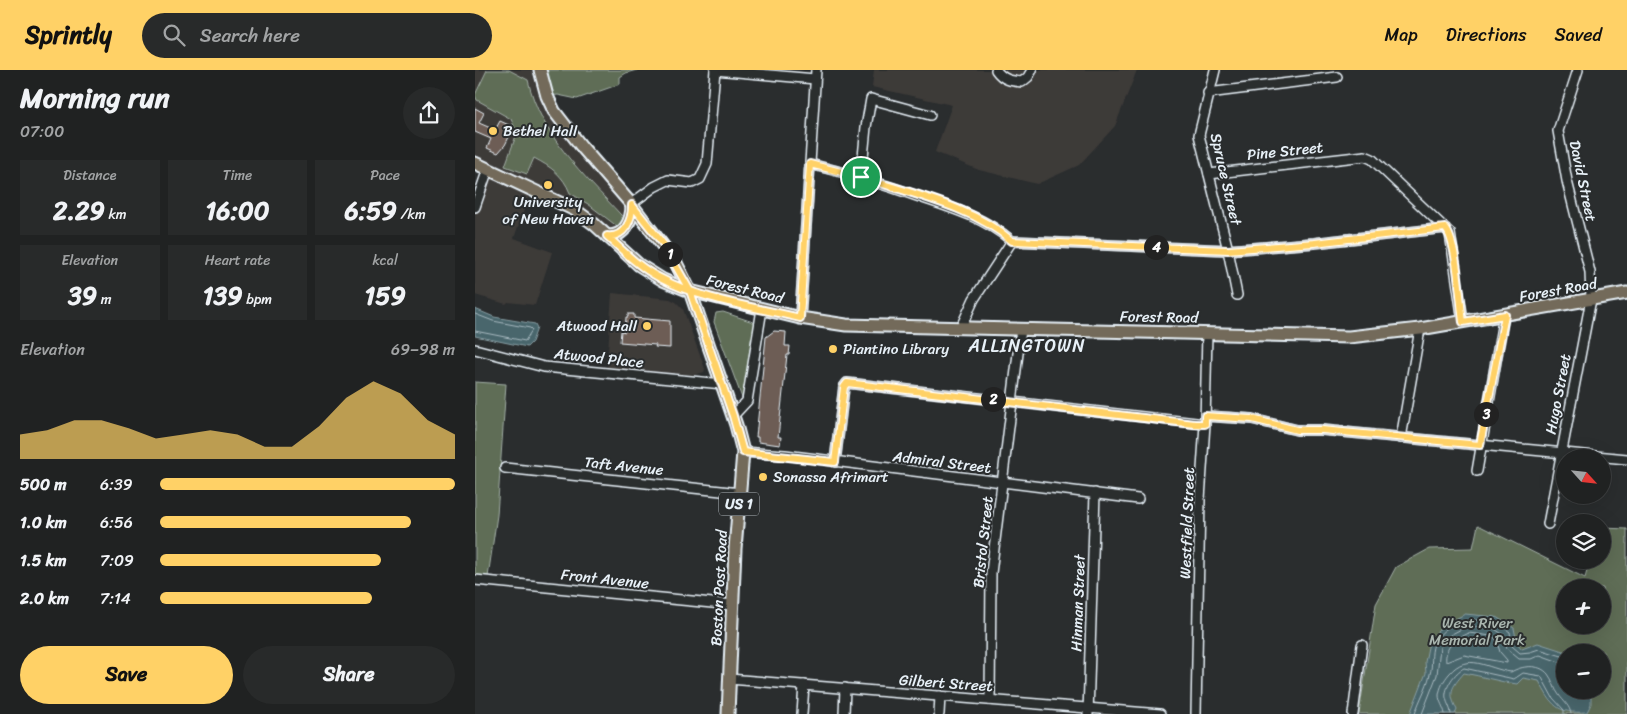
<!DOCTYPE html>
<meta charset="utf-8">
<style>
body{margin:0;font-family:Sriracha,sans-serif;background:#282a2a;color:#f1f3f6;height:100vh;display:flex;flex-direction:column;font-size:19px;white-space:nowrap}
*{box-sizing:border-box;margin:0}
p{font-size:16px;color:#a2a4a5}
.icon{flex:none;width:28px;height:28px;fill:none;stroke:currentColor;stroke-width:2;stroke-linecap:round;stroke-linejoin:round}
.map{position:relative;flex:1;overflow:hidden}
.panel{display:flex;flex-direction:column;background:#202222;width:475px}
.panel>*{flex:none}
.needle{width:32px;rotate:117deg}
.fabs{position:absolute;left:1081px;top:379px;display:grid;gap:10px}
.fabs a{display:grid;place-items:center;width:55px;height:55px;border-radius:50%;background:#202222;box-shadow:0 5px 20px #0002,0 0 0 1px #3d3f40;font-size:25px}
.pin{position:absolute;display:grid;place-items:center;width:42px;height:42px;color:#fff;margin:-21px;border:2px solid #fff;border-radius:50%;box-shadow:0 1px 5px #0007}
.km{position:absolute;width:25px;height:25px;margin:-12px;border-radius:50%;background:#222;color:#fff;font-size:14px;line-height:25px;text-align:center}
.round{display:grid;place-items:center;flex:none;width:52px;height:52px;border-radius:26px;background:#282a2a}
.head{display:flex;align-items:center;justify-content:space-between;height:85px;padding:0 20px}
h1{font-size:28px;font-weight:800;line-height:38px}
.figures{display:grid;grid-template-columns:repeat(3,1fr);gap:8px;height:85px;padding:5px 20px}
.figures div{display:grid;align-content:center;border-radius:0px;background:#282a2a;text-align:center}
.figures b{font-size:25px;font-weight:800}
.figures small{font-size:14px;font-weight:400}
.figures p{font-size:14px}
.chart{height:140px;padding:10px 20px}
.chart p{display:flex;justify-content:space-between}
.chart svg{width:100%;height:90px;margin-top:5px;fill:#ffd166;opacity:.7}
.primary-button{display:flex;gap:10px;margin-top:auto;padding:10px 20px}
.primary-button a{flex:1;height:58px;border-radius:30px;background:#ffd166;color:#111;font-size:20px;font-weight:800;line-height:58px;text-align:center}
.primary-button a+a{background:#282a2a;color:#f1f3f6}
ul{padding:0 20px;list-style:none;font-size:16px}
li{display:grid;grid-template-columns:80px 60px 1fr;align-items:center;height:38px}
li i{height:12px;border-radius:6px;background:#ffd166}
header{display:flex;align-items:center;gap:30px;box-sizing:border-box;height:70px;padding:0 25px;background:#ffd166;color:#111}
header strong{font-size:24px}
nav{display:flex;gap:28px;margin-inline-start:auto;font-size:18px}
.search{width:350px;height:45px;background:#282a2a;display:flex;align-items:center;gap:12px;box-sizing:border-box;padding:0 18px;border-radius:28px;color:#a2a4a5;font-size:19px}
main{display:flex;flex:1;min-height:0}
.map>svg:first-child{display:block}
</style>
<header>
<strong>Sprintly</strong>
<div class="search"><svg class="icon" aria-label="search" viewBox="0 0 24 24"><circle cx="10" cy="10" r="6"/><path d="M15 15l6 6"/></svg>Search here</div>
<nav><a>Map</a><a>Directions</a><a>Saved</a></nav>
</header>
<main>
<section class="panel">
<div class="head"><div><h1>Morning run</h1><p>07:00</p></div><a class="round"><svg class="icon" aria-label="share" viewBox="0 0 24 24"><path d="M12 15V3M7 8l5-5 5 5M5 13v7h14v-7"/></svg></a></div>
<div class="figures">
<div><p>Distance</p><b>2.29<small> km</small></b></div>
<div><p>Time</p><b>16:00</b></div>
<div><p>Pace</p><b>6:59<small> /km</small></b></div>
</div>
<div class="figures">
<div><p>Elevation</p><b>39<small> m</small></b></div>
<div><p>Heart rate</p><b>139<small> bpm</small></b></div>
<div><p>kcal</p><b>159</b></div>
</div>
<div class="chart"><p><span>Elevation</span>69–98 m</p>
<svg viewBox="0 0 160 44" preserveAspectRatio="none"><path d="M0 44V32L10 30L20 25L30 25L40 29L50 34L60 32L70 30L80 32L90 38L100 38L110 28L120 14L130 6L140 12L150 25L160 32V44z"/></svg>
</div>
<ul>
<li><b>500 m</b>6:39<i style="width:100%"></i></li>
<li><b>1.0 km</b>6:56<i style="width:85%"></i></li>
<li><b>1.5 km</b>7:09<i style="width:75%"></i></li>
<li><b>2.0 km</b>7:14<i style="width:72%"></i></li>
</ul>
<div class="primary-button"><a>Save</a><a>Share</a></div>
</section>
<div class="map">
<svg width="1152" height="644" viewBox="0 0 1152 644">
<rect width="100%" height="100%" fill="#2a2d2e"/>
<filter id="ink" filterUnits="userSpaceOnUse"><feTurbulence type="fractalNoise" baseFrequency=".02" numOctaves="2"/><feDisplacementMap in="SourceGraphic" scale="10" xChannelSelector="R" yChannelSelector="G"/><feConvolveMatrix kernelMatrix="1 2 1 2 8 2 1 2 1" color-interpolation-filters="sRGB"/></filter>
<g filter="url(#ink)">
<g fill="#3e3b39">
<polygon points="0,0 65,0 72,26 157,135 142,165 56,120 39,168 77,182 60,235 33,232 31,234 0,225 0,137 13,99 0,93"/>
<polygon points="399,0 662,0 640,56 604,95 562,114 504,100 460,82 477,35 397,17"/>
<polygon points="137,223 195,229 201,232 208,239 230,299 229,302 219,305 132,297"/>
</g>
<g fill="#5e6d56" stroke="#a3afa7" fill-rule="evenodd">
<path d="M12 0H34L53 10C65 65 109 105 146 145L148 150 146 155 143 157 113 134 95 123C88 105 76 97 59 88L52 104 30 96 42 63 36 49 2 30 0 25Z"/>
<polygon points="65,0 162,0 151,3 145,7 145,14 102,29 83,25 72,26"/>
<polygon points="248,242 281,253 279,265 276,269 269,328 267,328 239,252 241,243"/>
<polygon points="0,312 31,314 22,445 13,507 0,505"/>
<path d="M1003 455 1110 508 1115 490H1128V458L1152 459V644H884L901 534 921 497 954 479 998 478ZM1090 518H1128V555H1090ZM1090 582H1128V620H1090Z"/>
</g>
<g fill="#48666c" stroke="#889ea4">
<polygon points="0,239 19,247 60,254 62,258 57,272 52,277 0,266"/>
<path d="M990 544 1021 547 1039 558 1042 573 1047 579 1063 573 1091 582 1090 620H1116V634L1112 642C1081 644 1077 635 1064 611L1048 608 1042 614C1024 612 1007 606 989 603 976 618 973 622 982 640L980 644H935L951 603 950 592 954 572 967 556Z"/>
</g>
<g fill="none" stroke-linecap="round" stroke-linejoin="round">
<g stroke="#a8b9c0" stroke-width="1">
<polyline points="0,244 18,251 55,258 57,260 50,271 0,261"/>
<path d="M994 563 1016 566 1021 569 1025 582 1032 590V593L989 585 971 592C969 576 981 569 994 563Z"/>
<path d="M940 644C944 630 952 618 955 604 958 595 955 584 959 574 972 545 1013 544 1035 562L1037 576 1045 583 1055 582 1064 579 1090 587"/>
<polyline points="947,644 962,605 965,577 975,565 992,556 1018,558 1029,565 1032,579 1044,589 1056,589 1065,585 1090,594"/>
<path d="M970 644C969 637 964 632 964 625 965 617 969 610 974 604 993 581 1012 599 1036 602 1046 596 1064 593 1073 604 1078 610 1079 619 1084 625 1089 632 1095 636 1096 644"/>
<path d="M976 644C976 638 972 634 971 628 969 618 980 602 989 598L1039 609 1048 603 1066 606 1078 628 1089 640V644"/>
</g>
</g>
<g fill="#6d5d54" stroke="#e8f1f8">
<polygon points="0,38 9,43 4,53 20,60 25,51 36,56 34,60 37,61 30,75 23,83 12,78 16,69 0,62"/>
<polygon points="153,244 159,244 159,248 195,251 195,278 180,277 181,275 145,272 146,261 150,262 151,247 153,247"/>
<polygon points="299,261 311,262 310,276 315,276 314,285 312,285 303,367 306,367 305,375 283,372 283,367 281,367 291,267"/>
</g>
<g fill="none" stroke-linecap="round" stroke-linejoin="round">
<defs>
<g id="minor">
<polyline points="240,0 340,9"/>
<path d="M521 0C528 10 536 11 547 12L553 7 557 0"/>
<polyline points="740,0 724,65 753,180 762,225"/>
<polyline points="733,23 862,7"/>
<path d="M335 94C372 103 408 114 445 127 478 138 510 148 537 171L753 180 839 173 970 158"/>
<polyline points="734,104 890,86 897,89 975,163 988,251"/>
<polyline points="386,107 391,57 396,29 455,45"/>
<polyline points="156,134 179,117 193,110 217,113 225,109 232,94 240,0"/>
<polyline points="0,137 13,99"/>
<polyline points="325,248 341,0"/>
<polyline points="486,257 499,229 537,171"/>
<polyline points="0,279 69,297 248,314"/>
<polyline points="258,346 272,331 287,239"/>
<polyline points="730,346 777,349 822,360 847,360 1152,389"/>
<polyline points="926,368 945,259"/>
<polyline points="268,382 310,385 663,429"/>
<polyline points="360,392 369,317 372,313 730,354"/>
<polyline points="30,398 265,423"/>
<polyline points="1002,401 1029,245"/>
<polyline points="1073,454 1116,229 1115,202 1092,111 1083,61 1103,0"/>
<polyline points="0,510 258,535"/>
<polyline points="254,609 685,644"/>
<polyline points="515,630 516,503 546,259"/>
<polyline points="327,644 329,615"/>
<polyline points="369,644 370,618"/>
<polyline points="464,644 465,626"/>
<polyline points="613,644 620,423"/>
<polyline points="721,644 725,429 730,354 732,263"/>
<polyline points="878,644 887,575"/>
</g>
<g id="major">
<polyline points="65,0 72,26 79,41 106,76 157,135 201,193 215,221 261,355 268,382 260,479 253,644"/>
<polyline points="0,93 100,140 119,154 164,195 188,210 215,221 325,248 371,255 874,267 945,259 1152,223"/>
<path d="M132 166C150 167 157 150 157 135"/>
</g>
</defs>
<use href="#minor" stroke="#e8f1f8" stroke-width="12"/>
<use href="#major" stroke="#e8f1f8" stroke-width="15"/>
<use href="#minor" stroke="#2a2d2e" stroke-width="9"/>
<use href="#major" stroke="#736b5a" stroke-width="11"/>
</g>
</g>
<g fill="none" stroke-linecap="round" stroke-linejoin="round" filter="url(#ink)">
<defs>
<path id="route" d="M386 107 335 94 325 248C280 237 226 230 185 208 165 198 148 181 132 166 150 168 157 150 157 135L189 175 215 221 258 346 268 382 360 392 369 317 372 313 720 354H730V346L777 349 822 360H847L1005 375 1030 245 988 252C985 232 982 170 970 158L839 173 753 180 537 171C497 136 436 124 386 107"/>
</defs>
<use href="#route" stroke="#fff" stroke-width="10"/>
<use href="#route" stroke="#ffd166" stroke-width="6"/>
</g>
<g fill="#ffd166" stroke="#2a2d2e" stroke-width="2">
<circle cx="18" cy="61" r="5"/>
<circle cx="73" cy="115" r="5"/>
<circle cx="172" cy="256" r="5"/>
<circle cx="358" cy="279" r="5"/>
<circle cx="288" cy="407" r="5"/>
</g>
<g text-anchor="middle" stroke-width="4" stroke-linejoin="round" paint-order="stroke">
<rect fill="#2a2d2e" stroke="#afb6bb" stroke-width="1" x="244" y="422.5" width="40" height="23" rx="4"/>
<g font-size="14" font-weight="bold" fill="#e8f1f8">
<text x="264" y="439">US 1</text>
</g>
<g font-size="15" fill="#e8f1f8" stroke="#2a2d2e" text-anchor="start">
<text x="28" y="66">Bethel Hall</text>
<text x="73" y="137" text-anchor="middle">University<tspan x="73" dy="17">of New Haven</tspan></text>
<text x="162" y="261" text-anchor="end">Atwood Hall</text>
<text x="368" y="284">Piantino Library</text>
<text x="298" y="412">Sonassa Afrimart</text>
</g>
<g font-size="15" fill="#e8f1f8" stroke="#2a2d2e">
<text transform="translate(810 81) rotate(-6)" y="5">Pine Street</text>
<text transform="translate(751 109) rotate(77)" y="5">Spruce Street</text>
<text transform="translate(1108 111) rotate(78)" y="5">David Street</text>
<text transform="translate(270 219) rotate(14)" y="5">Forest Road</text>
<text transform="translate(1083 220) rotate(-10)" y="5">Forest Road</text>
<text transform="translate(684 247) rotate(1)" y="5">Forest Road</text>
<text transform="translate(124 288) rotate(6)" y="5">Atwood Place</text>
<text transform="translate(1083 324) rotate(-79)" y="5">Hugo Street</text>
<text transform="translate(467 392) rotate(7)" y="5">Admiral Street</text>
<text transform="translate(149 396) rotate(6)" y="5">Taft Avenue</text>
<text transform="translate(712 453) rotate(-88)" y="5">Westfield Street</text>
<text transform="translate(508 472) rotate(-84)" y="5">Bristol Street</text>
<text transform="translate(130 509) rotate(6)" y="5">Front Avenue</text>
<text transform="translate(244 518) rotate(-87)" y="5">Boston Post Road</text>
<text transform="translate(603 533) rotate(-88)" y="5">Hinman Street</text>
<text transform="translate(471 613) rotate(4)" y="5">Gilbert Street</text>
</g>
<g font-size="15" fill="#aab6af" stroke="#2a2d2e">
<text x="1002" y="558">West River<tspan x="1002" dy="17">Memorial Park</tspan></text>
</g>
<g font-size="18" letter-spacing="1" fill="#e8f1f8" stroke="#2a2d2e">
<text x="552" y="282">ALLINGTOWN</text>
</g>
</g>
</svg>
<div class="fabs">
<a><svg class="needle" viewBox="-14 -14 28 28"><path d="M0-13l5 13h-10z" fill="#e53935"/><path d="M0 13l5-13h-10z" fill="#a2a4a5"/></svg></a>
<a><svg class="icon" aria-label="layers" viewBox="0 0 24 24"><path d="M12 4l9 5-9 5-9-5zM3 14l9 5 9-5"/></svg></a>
<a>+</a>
<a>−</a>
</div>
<div class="pin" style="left:386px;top:107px;background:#1e9e55"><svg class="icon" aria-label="arrive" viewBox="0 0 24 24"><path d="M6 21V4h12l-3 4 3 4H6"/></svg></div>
<b class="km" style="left:195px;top:184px">1</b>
<b class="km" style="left:518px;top:329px">2</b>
<b class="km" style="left:1011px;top:344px">3</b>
<b class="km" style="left:681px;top:177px">4</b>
</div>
</main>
